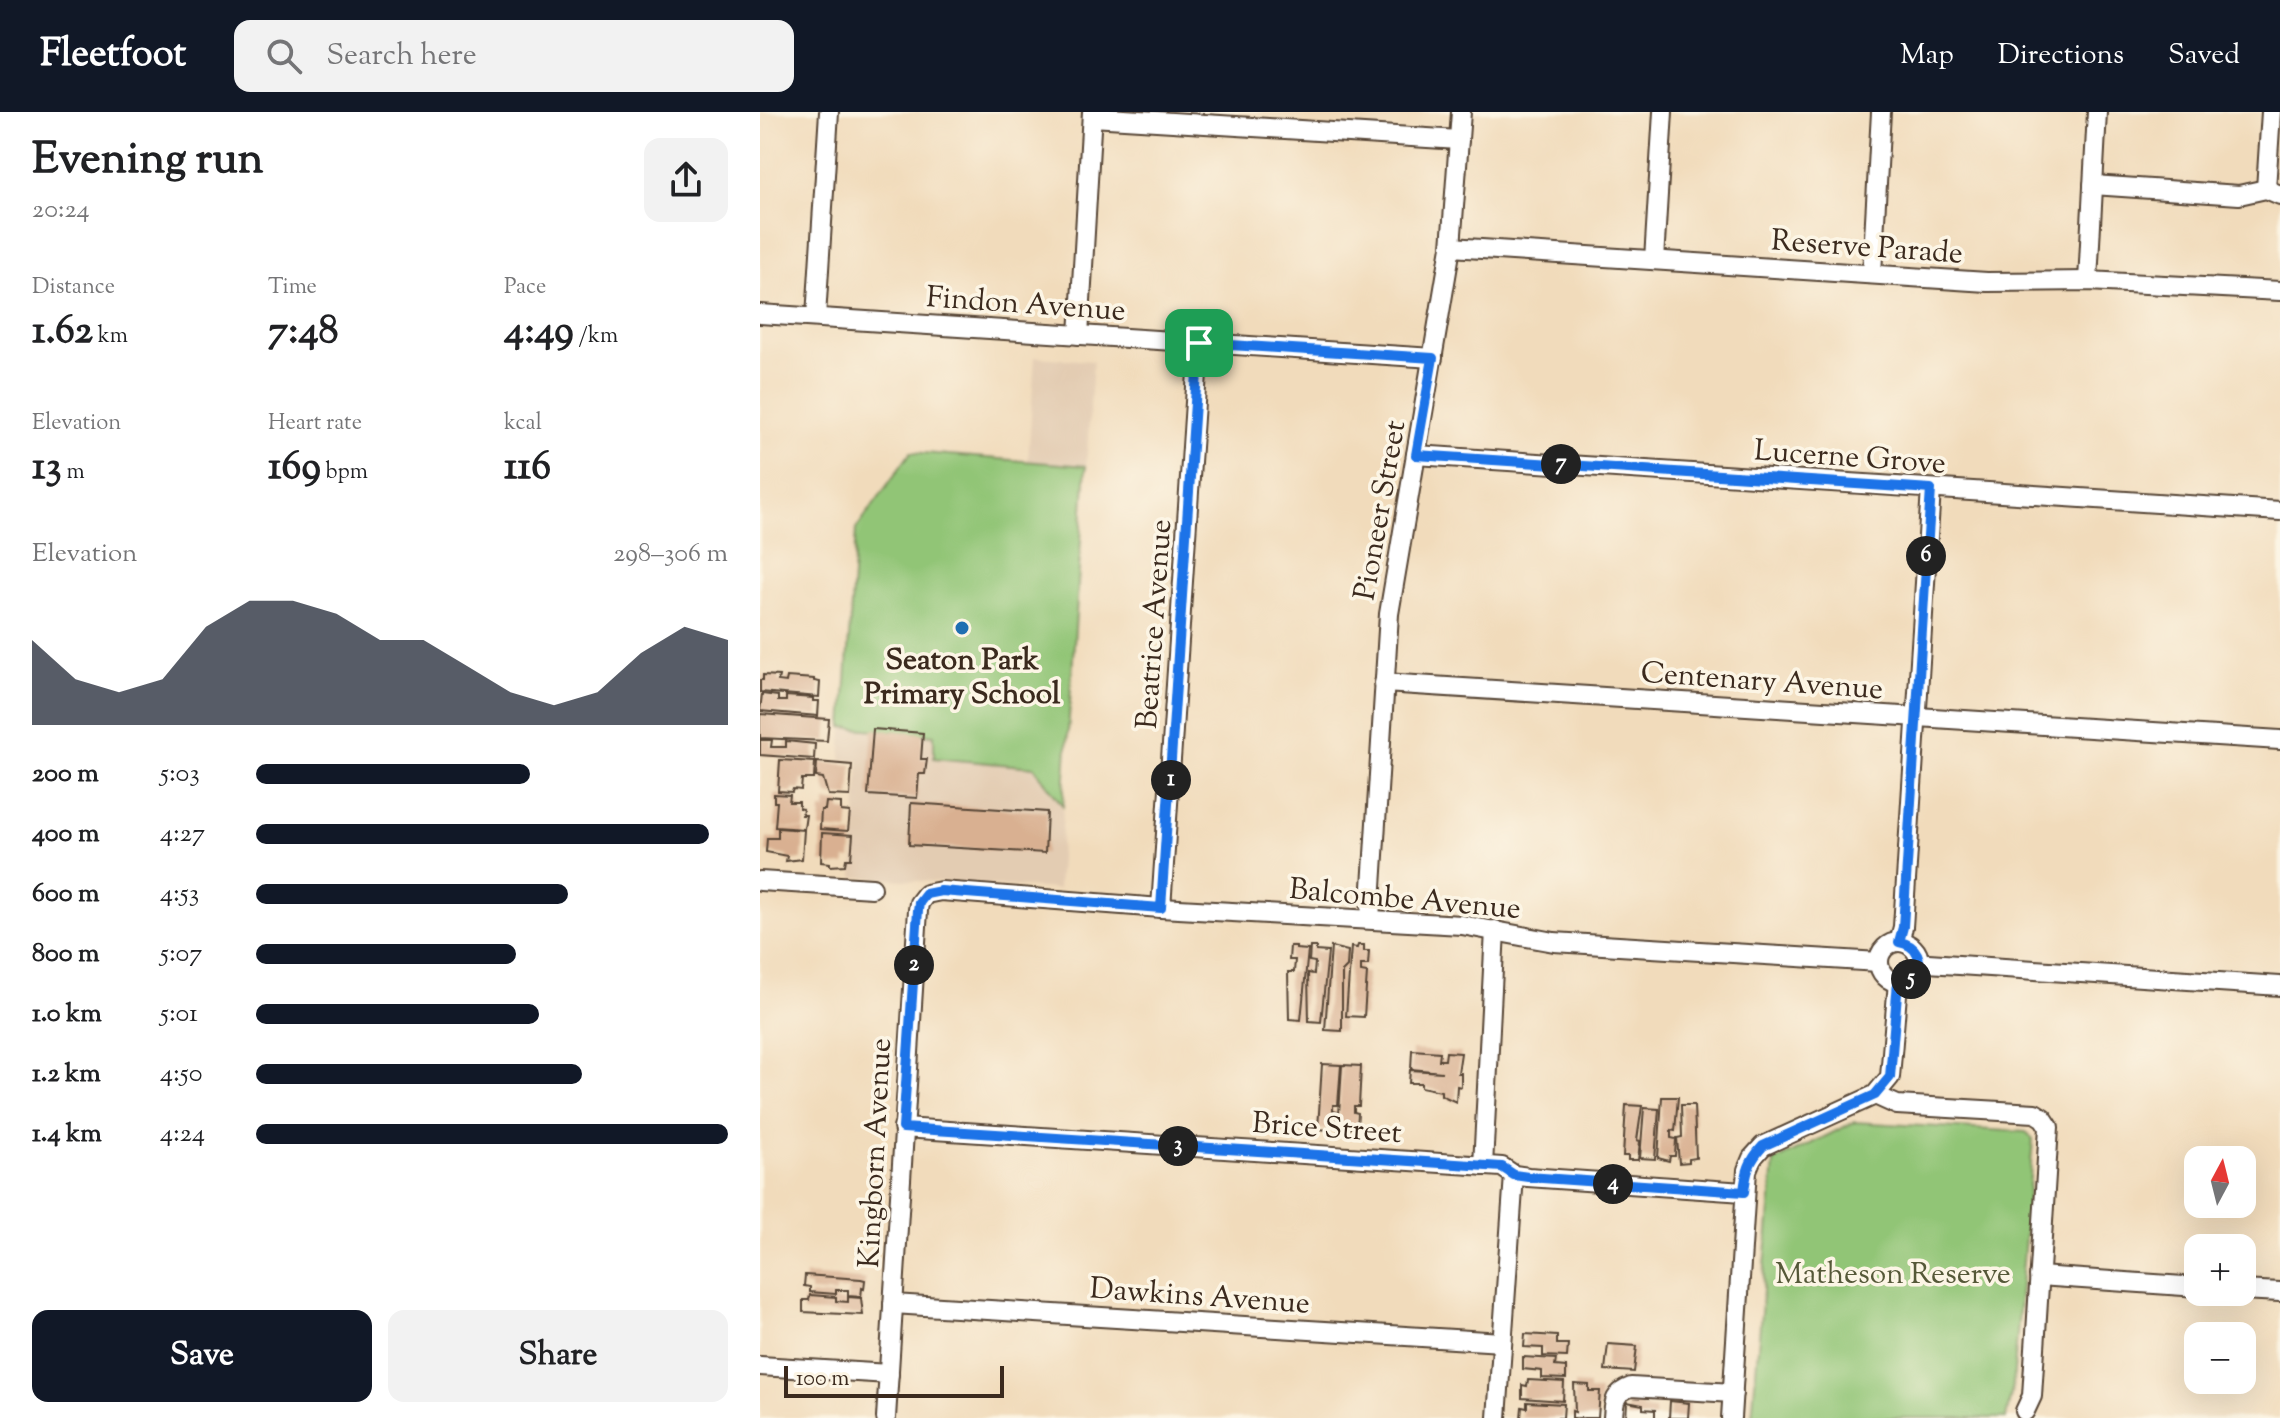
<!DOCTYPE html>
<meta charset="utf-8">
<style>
body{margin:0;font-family:"Sorts Mill Goudy",serif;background:#f2f2f2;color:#202124;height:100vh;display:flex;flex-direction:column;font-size:30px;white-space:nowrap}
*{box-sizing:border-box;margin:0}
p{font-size:26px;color:#757577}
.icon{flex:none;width:44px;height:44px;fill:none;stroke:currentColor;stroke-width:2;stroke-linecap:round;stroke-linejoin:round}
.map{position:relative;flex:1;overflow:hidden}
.drawer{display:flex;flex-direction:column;background:#fff;width:760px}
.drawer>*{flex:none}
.needle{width:52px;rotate:7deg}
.controls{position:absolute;left:1424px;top:1034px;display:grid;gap:16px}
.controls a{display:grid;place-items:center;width:72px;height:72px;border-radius:16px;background:#fff;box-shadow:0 8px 32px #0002;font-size:40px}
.scale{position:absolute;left:24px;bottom:20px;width:220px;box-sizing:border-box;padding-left:8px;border:4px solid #3b2a1e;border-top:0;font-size:22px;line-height:28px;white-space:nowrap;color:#3b2a1e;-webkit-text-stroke:6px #fcf5e5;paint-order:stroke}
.pin{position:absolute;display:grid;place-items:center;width:68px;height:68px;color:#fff;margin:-34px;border-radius:16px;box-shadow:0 4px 12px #0006}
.km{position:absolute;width:40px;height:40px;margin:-20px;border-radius:50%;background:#222;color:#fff;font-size:22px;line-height:40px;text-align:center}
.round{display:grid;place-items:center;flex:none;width:84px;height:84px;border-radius:16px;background:#f2f2f2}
.summary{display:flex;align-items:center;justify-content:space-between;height:136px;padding:0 32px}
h1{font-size:44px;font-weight:800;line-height:60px}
.stats{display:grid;grid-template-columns:repeat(3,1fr);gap:12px;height:136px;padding:8px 32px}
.stats div{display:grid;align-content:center}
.stats b{font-size:40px;font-weight:800}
.stats small{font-size:22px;font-weight:400}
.stats p{font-size:22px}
.chart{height:224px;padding:16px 32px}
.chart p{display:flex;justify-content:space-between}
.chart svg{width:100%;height:144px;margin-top:8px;fill:#111827;opacity:.7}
.button{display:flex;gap:16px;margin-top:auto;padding:16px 32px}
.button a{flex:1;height:92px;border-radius:16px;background:#111827;color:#fff;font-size:32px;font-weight:800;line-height:92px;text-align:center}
.button a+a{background:#f2f2f2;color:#202124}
ul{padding:0 32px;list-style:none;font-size:26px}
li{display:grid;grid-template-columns:128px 96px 1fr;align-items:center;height:60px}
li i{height:20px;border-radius:10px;background:#111827}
header{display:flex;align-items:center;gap:48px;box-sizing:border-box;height:112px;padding:0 40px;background:#111827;color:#fff}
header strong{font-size:38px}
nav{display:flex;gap:44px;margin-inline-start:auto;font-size:28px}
.search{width:560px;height:72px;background:#f2f2f2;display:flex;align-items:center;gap:20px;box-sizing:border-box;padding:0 28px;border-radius:16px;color:#757577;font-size:30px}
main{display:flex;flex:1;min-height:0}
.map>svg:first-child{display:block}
</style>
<header>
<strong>Fleetfoot</strong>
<div class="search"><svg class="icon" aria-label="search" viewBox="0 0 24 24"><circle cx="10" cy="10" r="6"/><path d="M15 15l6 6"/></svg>Search here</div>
<nav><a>Map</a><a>Directions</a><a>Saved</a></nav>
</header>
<main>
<section class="drawer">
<div class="summary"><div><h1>Evening run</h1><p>20:24</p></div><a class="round"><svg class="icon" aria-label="share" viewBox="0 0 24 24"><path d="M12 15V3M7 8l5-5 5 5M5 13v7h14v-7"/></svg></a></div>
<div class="stats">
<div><p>Distance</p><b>1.62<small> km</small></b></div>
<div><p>Time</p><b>7:48</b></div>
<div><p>Pace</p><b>4:49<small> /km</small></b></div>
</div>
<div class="stats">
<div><p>Elevation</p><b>13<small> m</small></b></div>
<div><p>Heart rate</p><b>169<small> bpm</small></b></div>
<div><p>kcal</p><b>116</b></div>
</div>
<div class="chart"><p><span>Elevation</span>298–306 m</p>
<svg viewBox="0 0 160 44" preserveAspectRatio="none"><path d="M0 44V18L10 30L20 34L30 30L40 14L50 6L60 6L70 10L80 18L90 18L100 26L110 34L120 38L130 34L140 22L150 14L160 18V44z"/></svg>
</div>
<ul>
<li><b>200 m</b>5:03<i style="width:58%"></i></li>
<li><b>400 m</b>4:27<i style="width:96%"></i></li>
<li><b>600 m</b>4:53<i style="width:66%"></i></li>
<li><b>800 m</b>5:07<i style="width:55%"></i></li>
<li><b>1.0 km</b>5:01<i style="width:60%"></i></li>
<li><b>1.2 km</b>4:50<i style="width:69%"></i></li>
<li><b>1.4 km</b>4:24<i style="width:100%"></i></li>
</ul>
<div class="button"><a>Save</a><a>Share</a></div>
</section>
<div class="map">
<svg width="1520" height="1306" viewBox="0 0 1520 1306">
<rect width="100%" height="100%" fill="#fcf5e5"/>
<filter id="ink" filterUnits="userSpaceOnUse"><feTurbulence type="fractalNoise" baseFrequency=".0125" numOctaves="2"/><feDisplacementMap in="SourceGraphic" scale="16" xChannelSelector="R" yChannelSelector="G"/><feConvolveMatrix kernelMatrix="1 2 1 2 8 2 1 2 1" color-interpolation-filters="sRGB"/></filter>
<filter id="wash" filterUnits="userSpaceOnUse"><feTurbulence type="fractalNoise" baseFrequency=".006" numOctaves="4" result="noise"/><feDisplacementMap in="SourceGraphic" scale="32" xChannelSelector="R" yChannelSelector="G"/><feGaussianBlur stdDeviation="1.8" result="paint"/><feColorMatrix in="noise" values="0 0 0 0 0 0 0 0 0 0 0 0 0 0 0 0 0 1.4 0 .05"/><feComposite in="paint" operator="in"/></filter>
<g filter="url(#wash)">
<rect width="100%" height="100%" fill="#f1dbbb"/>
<polygon fill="#e3ccb2" points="275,245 333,249 298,777 93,765 99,649 81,648 96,417 151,340 268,349"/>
<g fill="#91c576" stroke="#66784a" stroke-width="2">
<polygon points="151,340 326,354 303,694 274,655 174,646 174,623 83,615 96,417"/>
<polygon points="1094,1010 1266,1020 1273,1027 1253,1272 1246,1306 992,1306 1014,1050"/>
</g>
<g id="blocks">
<g fill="#d9b091">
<polygon points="3,563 19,564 18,569 26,570 27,565 54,567 54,569 60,570 59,585 0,580 0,568 3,568"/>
<polygon points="2,582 18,584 18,589 26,589 26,584 53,586 53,589 59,589 58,604 0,599"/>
<polygon points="0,602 69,607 67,629 0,626"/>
<polygon points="113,617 163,621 161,647 167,647 165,662 159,662 157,686 108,683"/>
<polygon points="0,628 12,628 11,635 26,635 26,629 55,632 54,647 0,643"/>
<polygon points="20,648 55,650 54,667 42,667 41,678 33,677 32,680 18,679"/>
<polygon points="57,650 92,653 90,684 68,683 63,666 56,665"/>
<polygon points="14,682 30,683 29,690 39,690 39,696 43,697 42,703 46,703 44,717 15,715 17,690 14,690"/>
<polygon points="66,690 81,691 81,699 90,700 88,719 60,717 61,698 65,698"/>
<polygon points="151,691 287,700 285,741 149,733"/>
<polygon points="18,716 44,718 42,747 26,749 27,744 6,740 7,726 18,726"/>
<polygon points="62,721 93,723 91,747 86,747 85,753 70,754 70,751 61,750"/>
<polygon points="598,833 604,833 604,839 609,839 608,853 601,853 601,860 607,861 604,905 586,904 591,835 597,836"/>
<polygon points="530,834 536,834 536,837 548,838 541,908 529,907 528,860 534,860 535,848 529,848"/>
<polygon points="550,835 556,835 556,839 568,840 561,910 549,909 548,861 554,862 555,850 549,849"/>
<polygon points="571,835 588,839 587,855 582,860 582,919 565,918"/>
<polygon points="652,938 680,940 679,948 685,948 686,940 701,941 698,961 701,961 701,975 697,974 696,990 681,983 681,979 661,975 661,971 649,971 650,958 682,960 651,957"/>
<polygon points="562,952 581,953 578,993 573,993 573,999 577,1000 576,1015 569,1015 569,1018 558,1017"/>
<polygon points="582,953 601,954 599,994 594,994 594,1000 598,1001 597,1016 590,1016 589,1019 578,1019"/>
<polygon points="902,985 918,985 915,1019 911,1018 911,1026 916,1027 915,1044 910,1044 909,1049 898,1046"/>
<polygon points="866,993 882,994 877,1028 880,1029 878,1048 868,1048 868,1044 863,1044"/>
<polygon points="921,993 934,993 936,1046 929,1047 929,1050 919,1051 917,1026 922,1025"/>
<polygon points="884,996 899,997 895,1047 880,1046"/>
<polygon points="45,1163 101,1167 105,1168 104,1177 102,1176 101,1185 88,1184 88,1178 76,1178 76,1182 50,1180 50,1175 44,1174"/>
<polygon points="50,1183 76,1185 76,1189 88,1190 88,1185 101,1186 103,1203 43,1200 43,1188 49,1188"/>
<polygon points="765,1222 797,1224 797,1232 808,1232 807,1245 783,1244 783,1236 764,1235"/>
<polygon points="848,1232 877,1234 874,1260 845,1258"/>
<polygon points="763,1245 796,1247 795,1254 806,1255 806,1267 782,1266 782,1259 763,1257"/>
<polygon points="768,1268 804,1270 803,1289 762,1286 762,1273 767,1274"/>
<polygon points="814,1272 829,1273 829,1279 840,1279 838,1306 812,1306 812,1299 815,1300"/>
<polygon points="910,1289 929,1291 928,1306 909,1306"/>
<polygon points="767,1290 804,1292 803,1306 761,1306 762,1295 767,1296"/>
<polygon points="867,1290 883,1293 883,1297 895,1298 895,1306 866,1306"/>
</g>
</g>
</g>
<g filter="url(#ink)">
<use href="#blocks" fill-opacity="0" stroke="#564536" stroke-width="2"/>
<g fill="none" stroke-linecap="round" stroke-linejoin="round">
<defs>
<g id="street">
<polyline points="332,5 699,28"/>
<polyline points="1333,73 1479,83 1506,77 1520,83"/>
<polyline points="1506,77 1511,0"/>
<polyline points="691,135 1227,170 1328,169 1520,179"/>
<polyline points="894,148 903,0"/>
<polyline points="1112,162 1121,0"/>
<polyline points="1328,169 1337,0"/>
<polyline points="0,202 673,246"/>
<polyline points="56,205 69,0"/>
<polyline points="319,223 332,0"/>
<polyline points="656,343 1520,399"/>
<polyline points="624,571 1520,628"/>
<polyline points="0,769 112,776"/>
<polyline points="401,796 439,231"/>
<polyline points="610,807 629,502 691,135 701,0"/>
<polyline points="1139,830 1143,815 1171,377"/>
<circle cx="1139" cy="850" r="20"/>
<polyline points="1160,853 1168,851 1520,874"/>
<polyline points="1115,983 1137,993 1275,1001 1283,1006 1289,1015 1272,1284 1265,1299"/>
<polyline points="143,1016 742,1055 754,1063 768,1065 984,1080"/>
<polyline points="723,1054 735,818"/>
<polyline points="1279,1164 1438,1175"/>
<polyline points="1482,1178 1520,1180"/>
<polyline points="133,1192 742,1230"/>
<polyline points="0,1254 129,1262"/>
<polyline points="126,1306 158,798 159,791 166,782 181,779 401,796 702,813 794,830 1119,850"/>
<polyline points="737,1306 754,1063"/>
<path d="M853 1306C854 1290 854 1281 871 1275L973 1281"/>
<polyline points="971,1306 987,1058 992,1046 1003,1034 1115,983 1130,965 1138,870"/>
</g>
</defs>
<use href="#street" stroke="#564536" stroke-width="22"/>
<use href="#street" stroke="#fff" stroke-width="18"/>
</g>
</g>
<g fill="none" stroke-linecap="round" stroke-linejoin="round" filter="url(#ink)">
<defs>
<path id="route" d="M439 231 673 246 656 343 1171 377 1143 815 1139 830C1157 833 1164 848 1155 864L1138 870 1130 965 1115 983 1003 1034C989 1049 986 1060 984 1080L768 1065 754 1063 742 1055 143 1016 158 798 159 791 166 782 181 779 401 796Z"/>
</defs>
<use href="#route" stroke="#fff" stroke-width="16"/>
<use href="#route" stroke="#1a73e8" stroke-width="10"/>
</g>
<circle fill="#1f6fb2" stroke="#fcf5e5" stroke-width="3" cx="202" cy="516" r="8"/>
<g text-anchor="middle" stroke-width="7" stroke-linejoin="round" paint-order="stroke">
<g font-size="30" fill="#3b2a1e" stroke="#fcf5e5">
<text transform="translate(1107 134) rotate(4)" y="10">Reserve Parade</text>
<text transform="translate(266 191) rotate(4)" y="10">Findon Avenue</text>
<text transform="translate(1090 344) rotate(4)" y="10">Lucerne Grove</text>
<text transform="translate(619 398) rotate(-80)" y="10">Pioneer Street</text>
<text transform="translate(393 512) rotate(-86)" y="10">Beatrice Avenue</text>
<text transform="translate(1002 568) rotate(4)" y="10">Centenary Avenue</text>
<text transform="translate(645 786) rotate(5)" y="10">Balcombe Avenue</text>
<text transform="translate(567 1015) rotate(4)" y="10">Brice Street</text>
<text transform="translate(114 1041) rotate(-87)" y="10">Kingborn Avenue</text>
<text transform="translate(440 1183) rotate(4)" y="10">Dawkins Avenue</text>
</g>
<g font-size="30" font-weight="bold" fill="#3b2a1e" stroke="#fcf5e5">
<text x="202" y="557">Seaton Park<tspan x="202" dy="34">Primary School</tspan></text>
</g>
<g font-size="30" fill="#555838" stroke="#fcf5e5">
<text x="1133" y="1171">Matheson Reserve</text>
</g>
</g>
</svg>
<div class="controls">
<a><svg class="needle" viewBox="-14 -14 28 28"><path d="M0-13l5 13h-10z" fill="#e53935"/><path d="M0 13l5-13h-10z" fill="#757577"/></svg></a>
<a>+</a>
<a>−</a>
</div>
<div class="scale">100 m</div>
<div class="pin" style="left:439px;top:231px;background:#1e9e55"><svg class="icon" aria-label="arrive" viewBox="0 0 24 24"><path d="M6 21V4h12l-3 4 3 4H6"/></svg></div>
<b class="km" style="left:411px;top:668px">1</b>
<b class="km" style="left:154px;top:853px">2</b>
<b class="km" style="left:418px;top:1034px">3</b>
<b class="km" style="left:853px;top:1072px">4</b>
<b class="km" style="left:1151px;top:867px">5</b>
<b class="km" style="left:1166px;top:444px">6</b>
<b class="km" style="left:801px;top:352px">7</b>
</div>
</main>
